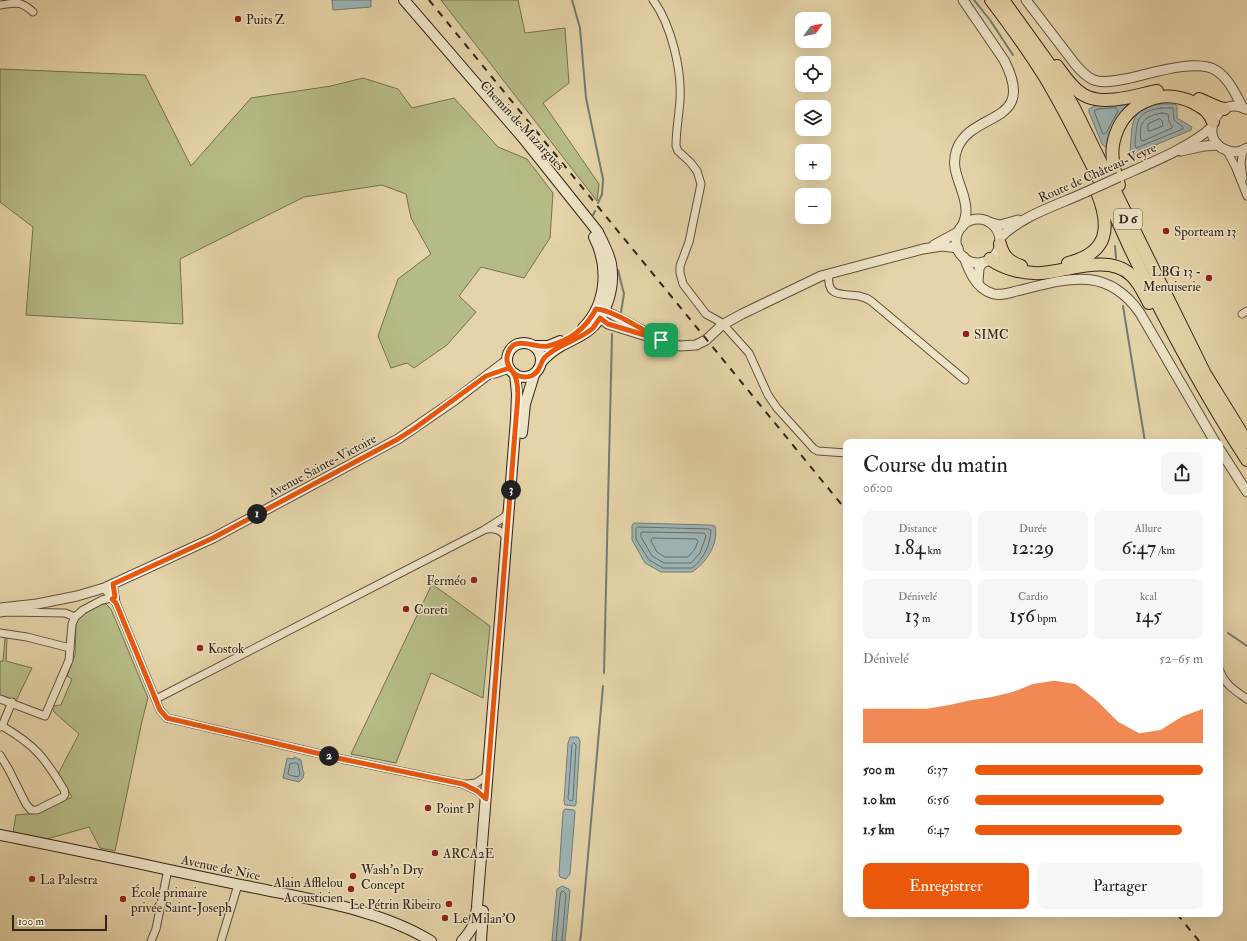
<!DOCTYPE html>
<html lang="fr">
<meta charset="utf-8">
<style>
body{margin:0;font-family:"IM FELL Double Pica",serif;background:#f6f6f6;color:#222;height:100vh;display:flex;flex-direction:column;font-size:15px;white-space:nowrap}
*{box-sizing:border-box;margin:0}
p{font-size:13px;color:#767676}
.icon{flex:none;width:22px;height:22px;fill:none;stroke:currentColor;stroke-width:2;stroke-linecap:round;stroke-linejoin:round}
.map{position:relative;flex:1;overflow:hidden}
.sheet{position:absolute;left:843px;top:439px;width:380px;height:478px;display:flex;flex-direction:column;background:#fff;border-radius:8px;box-shadow:0 4px 16px #0002}
.sheet>*{flex:none}
.needle{width:26px;rotate:57deg}
.tools{position:absolute;left:795px;top:12px;display:grid;gap:8px}
.tools a{display:grid;place-items:center;width:36px;height:36px;border-radius:8px;background:#fff;box-shadow:0 4px 16px #0002;font-size:20px}
.scale{position:absolute;left:12px;bottom:10px;width:95px;box-sizing:border-box;padding-left:4px;border:2px solid #322419;border-top:0;font-size:11px;line-height:14px;white-space:nowrap;color:#322419;-webkit-text-stroke:3px #eee3c7;paint-order:stroke}
.pin{position:absolute;display:grid;place-items:center;width:34px;height:34px;color:#fff;margin:-17px;border-radius:8px;box-shadow:0 2px 6px #0006}
.km{position:absolute;width:20px;height:20px;margin:-10px;border-radius:50%;background:#222;color:#fff;font-size:11px;line-height:20px;text-align:center}
.round{display:grid;place-items:center;flex:none;width:42px;height:42px;border-radius:8px;background:#f6f6f6}
.overview{display:flex;align-items:center;justify-content:space-between;height:68px;padding:0 20px}
h1{font-size:22px;font-weight:600;line-height:30px}
.figures{display:grid;grid-template-columns:repeat(3,1fr);gap:6px;height:68px;padding:4px 20px}
.figures div{display:grid;align-content:center;border-radius:8px;background:#f6f6f6;text-align:center}
.figures b{font-size:20px;font-weight:600}
.figures small{font-size:11px;font-weight:400}
.figures p{font-size:11px}
.chart{height:112px;padding:8px 20px}
.chart p{display:flex;justify-content:space-between}
.chart svg{width:100%;height:72px;margin-top:4px;fill:#ea580c;opacity:.7}
.action{display:flex;gap:8px;margin-top:auto;padding:8px 20px}
.action a{flex:1;height:46px;border-radius:8px;background:#ea580c;color:#fff;font-size:16px;font-weight:600;line-height:46px;text-align:center}
.action a+a{background:#f6f6f6;color:#222}
ul{padding:0 20px;list-style:none;font-size:13px}
li{display:grid;grid-template-columns:64px 48px 1fr;align-items:center;height:30px}
li i{height:10px;border-radius:5px;background:#ea580c}
.map>svg:first-child{display:block}
</style>
<div class="map">
<svg width="1247" height="941" viewBox="0 0 1247 941">
<rect width="100%" height="100%" fill="#e5d4a9"/>
<filter id="stains"><feTurbulence type="fractalNoise" baseFrequency=".005" numOctaves="4"/><feColorMatrix values="0 0 0 0 .2 0 0 0 0 .09 0 0 0 0 .02 0 0 0 .5 -.17"/></filter>
<radialGradient id="worn" r=".72"><stop offset=".6" stop-color="#630" stop-opacity="0"/><stop offset="1" stop-color="#630" stop-opacity=".3"/></radialGradient>
<g fill="#b6bc87" stroke="#747050">
<polygon points="441,0 518,0 525,33 565,28 569,83 543,103 599,184 597,201"/>
<polygon points="0,69 145,75 191,166 251,98 331,86 363,78 398,89 412,108 454,98 498,147 527,159 553,193 550,238 524,278 481,267 459,296 476,312 447,345 414,368 407,363 391,368 378,336 398,279 431,254 411,218 406,194 382,185 304,197 180,259 183,324 26,315 33,227 0,202"/>
<polygon points="432,584 490,626 483,698 431,673 396,763 351,754"/>
<polygon points="100,604 106,604 111,609 148,698 142,721 115,851 100,848 89,827 47,839 13,832 16,815 39,813 72,797 58,774 79,734 54,712 52,706 61,705 72,679 67,676 75,655 76,622 79,617"/>
<polygon points="5,638 7,638 6,661 32,668 16,701 0,696 0,661 3,661"/>
</g>
<g fill="#9db5b5" stroke="#727b77">
<polygon points="332,0 371,0 371,7 333,10"/>
<path d="M1128 103 1129 104C1119 116 1108 129 1107 146L1105 147 1102 144 1089 112V109L1097 105Z"/>
<path d="M1161 104H1175L1177 106V118L1192 127 1191 130 1134 154 1132 153 1130 151C1133 123 1128 110 1161 104Z"/>
<path d="M634 523 711 525 715 526C719 544 706 563 692 572H661L645 563 632 540V525Z"/>
<polygon points="570,737 578,737 580,741 576,804 575,806 565,805 564,801 568,743"/>
<polygon points="294,757 301,760 303,771 304,773 303,778 299,782 283,778 287,758 294,759"/>
<polygon points="565,809 574,810 575,812 570,874 566,879 560,877 559,874 563,812"/>
<polygon points="562,886 569,889 570,891 565,941 552,941 557,889"/>
</g>
<g fill="none" stroke-linecap="round" stroke-linejoin="round">
<g stroke="#686c67" stroke-width="1">
<polygon points="1116,108 1118,111 1106,133 1103,134 1094,111 1098,109"/>
<path d="M1161 108H1173L1174 120 1183 127V129L1136 148C1134 143 1136 137 1136 132 1138 114 1144 111 1161 108Z"/>
<path d="M1162 113 1168 114 1169 121 1172 126V128L1143 141 1141 140C1138 122 1145 116 1162 113Z"/>
<polygon points="1160,119 1162,121 1163,126 1150,131 1148,131 1148,124 1154,121"/>
<path d="M638 527 709 529 711 530C710 545 704 559 692 568H663L649 560 636 539V529Z"/>
<polygon points="643,532 704,533 706,536 700,553 691,563 664,563 652,556 641,537 641,533"/>
<polygon points="653,538 696,539 698,541 695,549 688,557 665,557 657,552 651,541"/>
<polygon points="574,743 576,745 573,800 570,801 568,799 572,745"/>
<polygon points="296,763 298,764 300,774 298,777 289,775 288,774 290,764"/>
<polyline points="556,941 560,897 561,892 563,891 566,894 562,941"/>
</g>
<g stroke="#727b77" stroke-width="2">
<polyline points="572,0 580,28 586,98 603,179 602,194 598,203"/>
<polyline points="974,0 990,20 1013,55"/>
<polyline points="593,215 595,211"/>
<polyline points="1115,246 1116,258"/>
<polyline points="618,270 624,294 621,312"/>
<polyline points="1123,306 1145,442"/>
<polyline points="1220,628 1222,629"/>
<polyline points="1228,633 1247,646"/>
<polyline points="604,673 612,334"/>
<polyline points="580,941 581,935 603,686"/>
</g>
<defs>
<g id="minor">
<path d="M653 0C671 24 682 70 680 100 679 115 676 131 676 146L678 151 690 162 697 171 701 184 689 242 680 266V273L683 284 706 314 722 323 749 353 768 395 777 408 814 449 818 451 846 453"/>
<path d="M0 5C16 3 20 0 33 12"/>
<polyline points="1227,151 1235,166 1247,196"/>
<polyline points="1243,178 1241,163 1243,150"/>
<path d="M829 274C826 299 843 293 859 296 864 297 868 299 871 301L965 380"/>
<polyline points="1242,314 1247,311"/>
<path d="M486 529C496 528 501 530 507 538"/>
<polyline points="104,588 116,603 113,584"/>
<polyline points="116,603 160,710 167,718 342,759 463,784 477,791 486,799"/>
<polyline points="0,613 7,612 65,613 75,617"/>
<polyline points="0,633 27,637 70,648"/>
<path d="M1220 671C1225 685 1236 691 1247 699"/>
<polyline points="0,699 45,716 69,660 72,624 75,617 83,610 102,600 115,597"/>
<polyline points="156,699 484,530 503,518 509,512"/>
<polyline points="2,726 12,702"/>
<path d="M0 727 2 726C35 745 45 758 64 790L65 794 63 797 37 810H31L26 804 9 770 0 755"/>
<polyline points="466,784 476,783 488,775"/>
<polyline points="151,941 156,929 168,869"/>
<polyline points="221,941 237,888"/>
</g>
<g id="tertiary">
<path d="M1026 0 1075 64C1080 70 1086 77 1094 80 1104 84 1119 80 1130 78 1152 73 1198 58 1217 71 1229 79 1236 95 1243 108"/>
<path d="M1246 109C1217 94 1197 139 1226 150 1233 153 1241 152 1247 148"/>
<polyline points="1181,151 1204,146 1218,145"/>
<path d="M1119 177C1148 164 1189 148 1212 127"/>
<circle cx="978" cy="241" r="22"/>
<polyline points="992,223 1000,225 1018,220"/>
<path d="M962 227C964 222 966 217 966 212 967 190 948 172 957 149 972 110 1038 126 1004 60L963 0"/>
<path d="M1000 238C1022 215 1058 205 1086 192"/>
<polyline points="934,245 958,232"/>
<path d="M964 257C969 271 976 288 991 293 1000 297 1011 292 1021 290 1069 278 1107 266 1140 313L1215 442"/>
<polyline points="978,283 979,268 983,262"/>
<polyline points="661,340 604,310 596,309 600,318 608,324 672,344 680,346 696,345 706,340 722,325 742,314 821,276 923,249 942,246 958,248"/>
<polyline points="495,373 509,368"/>
<polyline points="1220,450 1247,492"/>
<polyline points="0,608 37,604 77,596 104,588 213,538 398,439 455,400 507,360"/>
</g>
<g id="secondary">
<path d="M404 0 523 138 598 232C603 243 609 253 611 264 615 286 607 317 588 331 580 337 570 341 561 346 554 350 548 355 542 361"/>
<path d="M583 328C607 304 609 266 594 237"/>
<circle cx="524" cy="360" r="17"/>
<polyline points="535,346 548,346 560,341"/>
<polyline points="522,433 525,404 534,375"/>
<path d="M0 835C82 851 164 869 246 886 307 899 377 908 431 941"/>
<path d="M462 941C473 929 475 923 477 907L516 419 517 394 515 374"/>
<polyline points="481,941 483,911"/>
</g>
<g id="trunk">
<path d="M991 0C1010 25 1028 50 1045 77 1063 107 1079 139 1095 171 1107 196 1118 222 1130 248 1165 321 1203 392 1247 460"/>
<polyline points="1003,0 1047,61 1074,108 1205,374 1247,442"/>
<path d="M1057 66C1065 77 1075 92 1088 97 1109 105 1136 95 1157 91"/>
<polyline points="1199,99 1217,107 1224,109"/>
<path d="M1119 185C1114 170 1110 155 1114 140 1123 104 1160 86 1194 103 1203 108 1209 111 1213 122"/>
<path d="M1000 244C1003 256 1009 262 1021 266"/>
<path d="M990 259C1004 269 1024 274 1042 273 1069 271 1108 254 1131 275 1139 282 1144 294 1149 303"/>
<path d="M1068 263C1109 253 1111 227 1097 192"/>
</g>
</defs>
<use href="#minor" stroke="#5f503d" stroke-width="9"/>
<use href="#tertiary" stroke="#5f503d" stroke-width="11"/>
<use href="#secondary" stroke="#322419" stroke-width="12"/>
<use href="#trunk" stroke="#322419" stroke-width="14"/>
<use href="#minor" stroke="#eee3c7" stroke-width="7"/>
<use href="#tertiary" stroke="#eee3c7" stroke-width="9"/>
<use href="#secondary" stroke="#eee3c7" stroke-width="10"/>
<use href="#trunk" stroke="#e5d4a9" stroke-width="12"/>
<g stroke="#322419" stroke-width="2" stroke-dasharray="7 7" stroke-linecap="butt">
<polyline points="429,0 846,510"/>
<polyline points="1177,914 1199,941"/>
</g>
<defs>
<polyline id="tertiary-bridge" points="1086,192 1119,177"/>
</defs>
<use href="#tertiary-bridge" stroke="#5f503d" stroke-width="11" stroke-linecap="butt"/>
<use href="#tertiary-bridge" stroke="#eee3c7" stroke-width="9"/>
</g>
<g fill="none" stroke-linecap="round" stroke-linejoin="round">
<defs>
<path id="route" d="M661 340 608 324 600 318C598 321 595 325 593 328 581 339 563 343 550 353 547 355 543 359 542 362 539 368 538 373 531 376 522 379 514 375 509 368L486 376 415 428 398 439 213 538 113 584 115 597 112 599 116 603 160 710 167 718 342 759 463 784 477 791 486 799 516 419C517 406 520 388 515 376 512 369 506 366 507 357 512 332 534 349 548 346 569 341 586 328 596 309 611 309 646 332 661 340"/>
</defs>
<use href="#route" stroke="#fff" stroke-width="8"/>
<use href="#route" stroke="#ea580c" stroke-width="5"/>
</g>
<g fill="#8f2418" stroke="#eee3c7" stroke-width="1.5">
<circle cx="238" cy="19" r="4"/>
<circle cx="1166" cy="231" r="4"/>
<circle cx="1209" cy="278" r="4"/>
<circle cx="966" cy="334" r="4"/>
<circle cx="474" cy="580" r="4"/>
<circle cx="406" cy="609" r="4"/>
<circle cx="200" cy="648" r="4"/>
<circle cx="428" cy="808" r="4"/>
<circle cx="435" cy="853" r="4"/>
<circle cx="353" cy="876" r="4"/>
<circle cx="32" cy="879" r="4"/>
<circle cx="351" cy="889" r="4"/>
<circle cx="123" cy="899" r="4"/>
<circle cx="449" cy="904" r="4"/>
<circle cx="445" cy="918" r="4"/>
</g>
<g text-anchor="middle" stroke-width="3" stroke-linejoin="round" paint-order="stroke">
<rect fill="#eee3c7" stroke="#6a5d4d" stroke-width="1" x="1114" y="209" width="28" height="20" rx="3"/>
<g font-size="12" font-weight="bold" fill="#322419">
<text x="1128" y="223">D 6</text>
</g>
<g font-size="13" fill="#322419" stroke="#eee3c7" text-anchor="start">
<text x="246" y="24">Puits Z</text>
<text x="1174" y="236">Sporteam 13</text>
<text x="1201" y="276" text-anchor="end">LBG 13 -<tspan x="1201" dy="15">Menuiserie</tspan></text>
<text x="974" y="339">SIMC</text>
<text x="466" y="585" text-anchor="end">Ferméo</text>
<text x="414" y="614">Coreti</text>
<text x="208" y="653">Kostok</text>
<text x="436" y="813">Point P</text>
<text x="443" y="858">ARCA2E</text>
<text x="361" y="874">Wash'n Dry<tspan x="361" dy="15">Concept</tspan></text>
<text x="40" y="884">La Palestra</text>
<text x="343" y="887" text-anchor="end">Alain Afflelou<tspan x="343" dy="15">Acousticien</tspan></text>
<text x="131" y="897">École primaire<tspan x="131" dy="15">privée Saint-Joseph</tspan></text>
<text x="441" y="909" text-anchor="end">Le Pétrin Ribeiro</text>
<text x="453" y="923">Le Milan'O</text>
</g>
<g font-size="13" fill="#322419" stroke="#eee3c7">
<text transform="translate(523 125) rotate(47)" y="5">Chemin de Mazargues</text>
<text transform="translate(1097 172) rotate(-24)" y="5">Route de Château-Veyre</text>
<text transform="translate(322 465) rotate(-28)" y="5">Avenue Sainte-Victoire</text>
<text transform="translate(221 867) rotate(12)" y="5">Avenue de Nice</text>
</g>
</g>
<rect width="100%" height="100%" filter="url(#stains)"/>
<rect width="100%" height="100%" fill="url(#worn)"/>
</svg>
<div class="tools">
<a><svg class="needle" viewBox="-14 -14 28 28"><path d="M0-13l5 13h-10z" fill="#e53935"/><path d="M0 13l5-13h-10z" fill="#767676"/></svg></a>
<a><svg class="icon" aria-label="locate" viewBox="0 0 24 24"><circle cx="12" cy="12" r="6"/><path d="M12 2v4M12 18v4M2 12h4M18 12h4"/></svg></a>
<a><svg class="icon" aria-label="layers" viewBox="0 0 24 24"><path d="M12 4l9 5-9 5-9-5zM3 14l9 5 9-5"/></svg></a>
<a>+</a>
<a>−</a>
</div>
<div class="scale">100 m</div>
<div class="pin" style="left:661px;top:340px;background:#1e9e55"><svg class="icon" aria-label="arrive" viewBox="0 0 24 24"><path d="M6 21V4h12l-3 4 3 4H6"/></svg></div>
<b class="km" style="left:257px;top:514px">1</b>
<b class="km" style="left:329px;top:756px">2</b>
<b class="km" style="left:511px;top:490px">3</b>
<section class="sheet">
<div class="overview"><div><h1>Course du matin</h1><p>06:00</p></div><a class="round"><svg class="icon" aria-label="share" viewBox="0 0 24 24"><path d="M12 15V3M7 8l5-5 5 5M5 13v7h14v-7"/></svg></a></div>
<div class="figures">
<div><p>Distance</p><b>1.84<small> km</small></b></div>
<div><p>Durée</p><b>12:29</b></div>
<div><p>Allure</p><b>6:47<small> /km</small></b></div>
</div>
<div class="figures">
<div><p>Dénivelé</p><b>13<small> m</small></b></div>
<div><p>Cardio</p><b>156<small> bpm</small></b></div>
<div><p>kcal</p><b>145</b></div>
</div>
<div class="chart"><p><span>Dénivelé</span>52–65 m</p>
<svg viewBox="0 0 160 44" preserveAspectRatio="none"><path d="M0 44V23L10 23L20 23L30 23L40 21L50 18L60 16L70 13L80 8L90 6L100 8L110 18L120 31L130 38L140 36L150 28L160 23V44z"/></svg>
</div>
<ul>
<li><b>500 m</b>6:37<i style="width:100%"></i></li>
<li><b>1.0 km</b>6:56<i style="width:83%"></i></li>
<li><b>1.5 km</b>6:47<i style="width:91%"></i></li>
</ul>
<div class="action"><a>Enregistrer</a><a>Partager</a></div>
</section>
</div>
